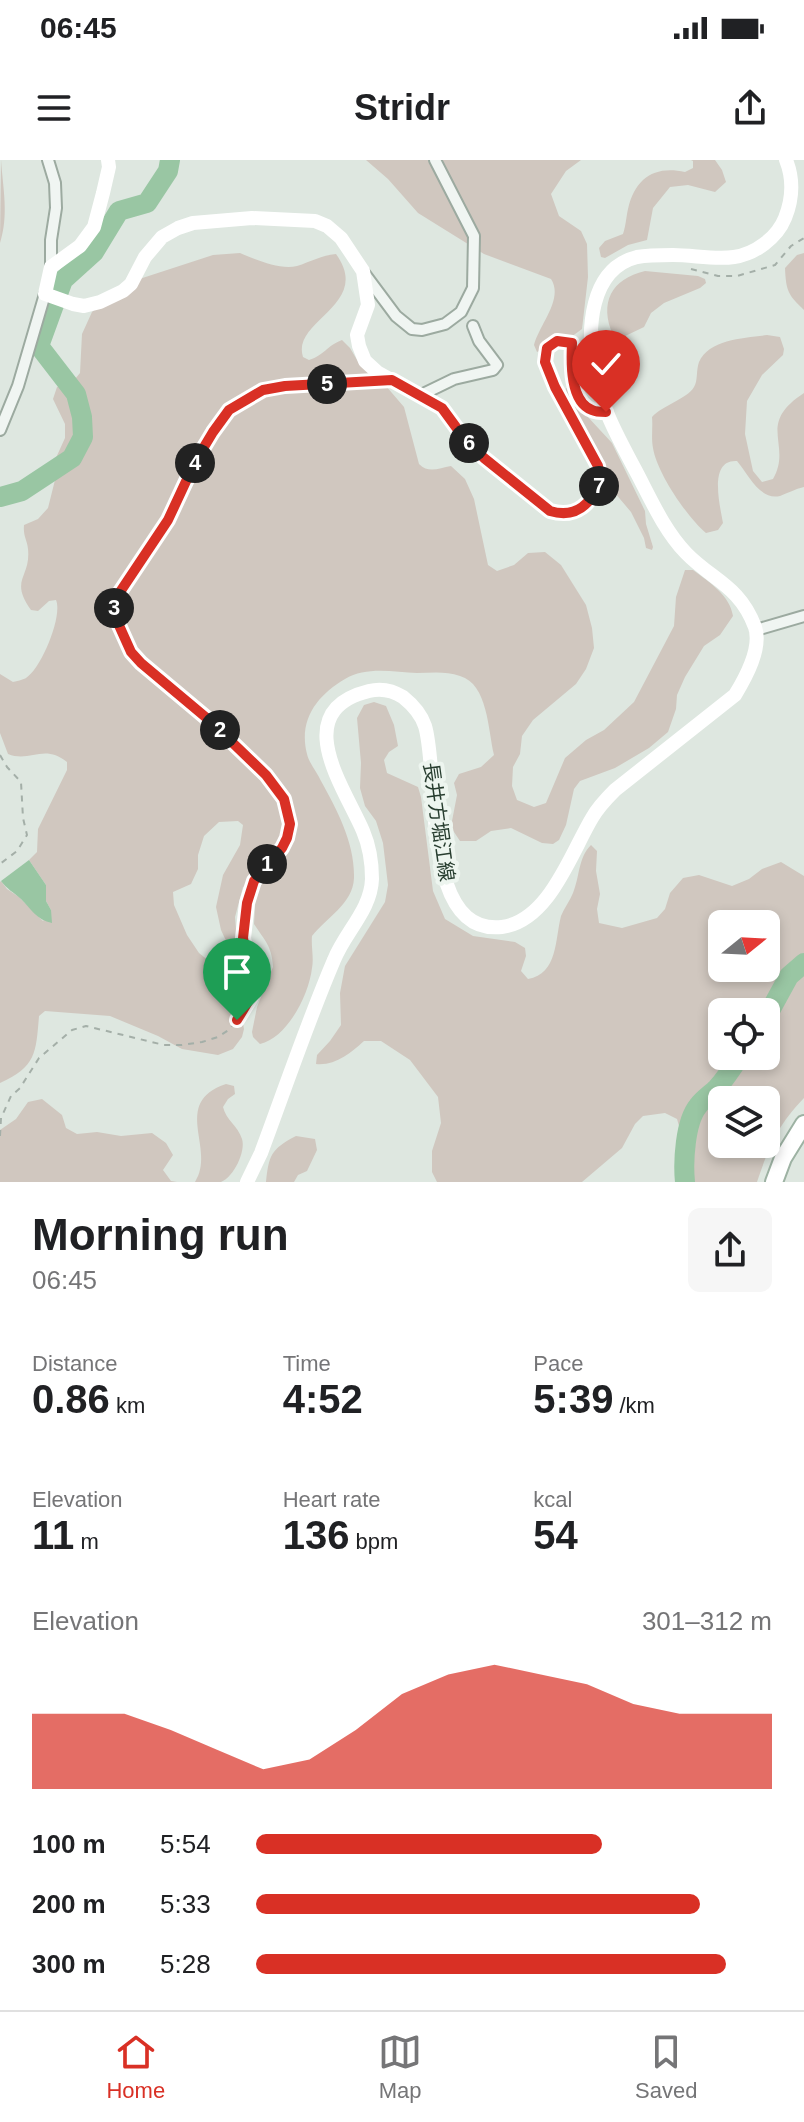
<!DOCTYPE html>
<meta charset="utf-8">
<style>
body{margin:0;font-family:Arial,"Noto Sans JP",sans-serif;background:#f6f6f6;color:#202124;height:100vh;display:flex;flex-direction:column;font-size:30px;white-space:nowrap}
*{box-sizing:border-box;margin:0}
p{font-size:26px;color:#757577}
.icon{flex:none;width:44px;height:44px;fill:none;stroke:currentColor;stroke-width:2;stroke-linecap:round;stroke-linejoin:round}
.map{position:relative;height:1022px;overflow:hidden}
.panel{display:flex;flex-direction:column;background:#fff;flex:1}
.panel>*{flex:none}
.needle{width:52px;rotate:72deg}
.fabs{position:absolute;left:708px;top:750px;display:grid;gap:16px}
.fabs a{display:grid;place-items:center;width:72px;height:72px;border-radius:12px;background:#fff;box-shadow:0 4px 12px #0003;font-size:40px}
.pin{position:absolute;display:grid;place-items:center;width:68px;height:68px;color:#fff;margin:-82px -34px;border-radius:50% 50% 50% 0;rotate:-45deg;box-shadow:0 0 8px #0007}
.pin .icon{rotate:45deg}
.km{position:absolute;width:40px;height:40px;margin:-20px;border-radius:50%;background:#222;color:#fff;font-size:22px;line-height:40px;text-align:center}
.round{display:grid;place-items:center;flex:none;width:84px;height:84px;border-radius:12px;background:#f6f6f6}
.headline{display:flex;align-items:center;justify-content:space-between;height:136px;padding:0 32px}
h1{font-size:44px;font-weight:800;line-height:60px}
.figures{display:grid;grid-template-columns:repeat(3,1fr);gap:12px;height:136px;padding:8px 32px}
.figures div{display:grid;align-content:center}
.figures b{font-size:40px;font-weight:800}
.figures small{font-size:22px;font-weight:400}
.figures p{font-size:22px}
.chart{height:224px;padding:16px 32px}
.chart p{display:flex;justify-content:space-between}
.chart svg{width:100%;height:144px;margin-top:8px;fill:#d93025;opacity:.7}
ul{padding:0 32px;list-style:none;font-size:26px}
li{display:grid;grid-template-columns:128px 96px 1fr;align-items:center;height:60px}
li i{height:20px;border-radius:10px;background:#d93025}
.status{display:flex;justify-content:space-between;align-items:center;height:56px;padding:0 40px;background:#fff;direction:ltr}
.status svg{height:22px;fill:currentColor}
header{display:flex;justify-content:space-between;align-items:center;height:104px;padding:0 32px;background:#fff;font-size:36px;font-weight:800}
.tab-bar{display:flex;justify-content:space-around;align-items:center;height:112px;border-top:2px solid #e0e0e0;background:#fff;font-size:22px;color:#757577}
.tab-bar a{display:grid;justify-items:center;gap:4px}
.tab-bar .selected{color:#d93025}
.map>svg:first-child{display:block}
</style>
<div class="status"><b>06:45</b><svg viewBox="0 0 49 12"><path d="M0 12V9h3v3zM5 12V6h3v6zM10 12V3h3v9zM15 12V0h3v12zM26 1h20v11H26zM47 4h2v5h-2z"/></svg></div>
<header><svg class="icon" aria-label="menu" viewBox="0 0 24 24"><path d="M4 6h16M4 12h16M4 18h16"/></svg>Stridr<svg class="icon" aria-label="share" viewBox="0 0 24 24"><path d="M12 15V3M7 8l5-5 5 5M5 13v7h14v-7"/></svg></header>
<div class="map">
<svg width="804" height="1022" viewBox="0 0 804 1022">
<rect width="100%" height="100%" fill="#dee7e0"/>
<g fill="#d0c7bf" fill-rule="evenodd">
<path d="M1 0C3 29 9 55 0 83Z"/>
<path d="M366 0H581L566 11 551 34 559 56 581 71 587 84 588 117 582 169 571 177 537 192 534 185C539 165 564 139 551 119L484 94 418 53 388 19Z"/>
<path d="M691 0H715L722 10 726 22 715 32 688 25 670 27 653 48 647 80 628 85 605 98 601 97 599 88 605 81 623 74C626 65 626 58 628 49 635 18 655 5 685 12L693 8V1Z"/>
<path d="M240 93C256 100 280 110 297 106 310 102 322 95 336 94 373 145 291 160 303 197L309 200C325 195 326 186 342 180L350 188 360 205 386 226 404 247 419 304C429 314 439 308 451 306L465 319 474 339 488 405 497 411 514 405 528 393 545 392 561 405 586 445 592 468 594 488 586 509 576 524 533 560 522 576 520 594 513 607 512 626 517 640 534 647 546 643 565 598 586 580 604 570 634 542 674 466 676 437 685 410H693C709 422 730 435 733 456L720 475 704 486 685 517 677 535 676 549 668 572 649 588 615 608 580 621 574 629 566 665 559 680 553 684 542 683 511 668 491 671 476 681H460L452 669V661L457 635 454 623 459 614 481 607 494 595C488 570 488 524 460 516 446 511 431 513 417 513 394 512 366 506 345 519 318 535 298 559 307 594 309 603 317 612 321 621 337 650 355 683 354 718 353 744 326 758 312 776 311 787 314 798 312 808 309 835 287 878 260 884L253 877 252 872 257 847 273 807C272 786 265 781 254 764L256 730 248 725 243 727 235 757 237 781 233 786 228 785 221 770 216 747 223 715 240 685 243 665 238 661 219 662 204 676 198 695V709L191 724 173 732 174 745 187 775 199 793 230 818 239 842 244 869 242 877 233 889 218 895 182 889 158 876 110 856 45 851 39 856C36 893 36 907 0 923V722L1 721 7 729 19 737 43 761 51 750 46 741V725L29 700 37 692 38 669 67 610V602C44 583 30 603 8 594L0 573V514L13 522C14 522 25 519 26 518 41 509 63 456 56 440L49 441 38 451 31 450C9 419 31 418 28 389 27 379 23 377 24 365L38 359 48 348 55 320V300L65 278V264L53 239 57 227 75 219 80 213 82 174 92 152 121 125 213 95Z"/>
<path d="M804 93V150C788 135 786 131 785 108L797 95Z"/>
<path d="M645 111 698 116 705 119 706 123 700 128 664 143 651 153 644 167 621 178 613 175C599 143 611 119 645 111Z"/>
<path d="M767 175 780 177 784 189 783 195 762 215 747 241 745 274 753 311 762 322 773 319C793 284 755 265 804 233V327C795 329 788 333 780 336 760 341 748 314 737 301 708 299 720 346 723 363L718 370 706 373C687 357 657 313 653 288 651 278 653 267 652 257 663 245 687 239 694 227 698 221 696 210 699 202 709 179 745 178 767 175Z"/>
<polygon points="566,228 571,229 587,256 612,283 645,351 646,364 653,387 652,390 646,388 644,378 631,352 609,326 589,274 566,234"/>
<path d="M374 542 386 546 394 565 398 586 389 592 384 600 387 613 418 627 421 637 433 731 445 759 473 776 515 782 525 788 526 796 521 811 528 819C558 814 555 779 561 756 564 748 570 741 573 733 580 716 578 698 591 685L597 691 596 711 600 734 597 749 599 763 622 768 657 758 665 749 670 733 683 718 699 715 732 726 749 719 762 709 781 702 804 716V938C777 966 769 987 757 1022H680L683 980 677 959 665 953 643 956 635 964 622 988 582 1022H437L432 1012V991L441 963 438 937 410 900 381 881H364C351 893 335 906 316 904L317 895 330 881 341 865 340 833 345 806 385 742 388 725 383 683 376 661 365 646 360 628 361 603 357 558 364 545ZM722 764H766V808H722ZM722 852H766V896H722ZM722 940H766V984H722Z"/>
<path d="M226 924 234 926 235 934 228 939 223 947C226 960 238 966 242 979 246 991 234 1017 221 1022 214 1022 202 1022 195 1022 217 989 170 943 226 924Z"/>
<polygon points="42,939 62,955 66,968 77,974 97,972 121,976 152,973 166,983 173,995 163,1010 171,1021 177,1022 0,1022 0,970 16,959 28,942"/>
<path d="M296 976 315 979 317 990 307 1011 298 1015 294 1022H266C269 995 271 989 296 976Z"/>
</g>
<path fill="#99c6a3" d="M29 700 46 725V741L51 750 52 763C37 760 31 749 21 739 13 732 7 729 1 721Z"/>
<g fill="none" stroke-linecap="round" stroke-linejoin="round">
<g stroke="#99c6a3" stroke-width="20">
<polyline points="0,337 22,331 72,298 83,277 82,257 76,234 39,186 63,120 94,92 119,51 147,43 168,11 170,0"/>
<polyline points="766,858 789,816 804,803"/>
<path d="M685 1022C683 1002 685 962 698 946 703 939 711 934 717 928 726 918 733 907 740 896"/>
</g>
<defs>
<g id="minor">
<polyline points="48,0 55,23 56,48 51,80 51,107"/>
<polyline points="364,113 396,156 412,169 422,170 445,164 461,152 473,128 474,76 435,0"/>
<polyline points="421,235 454,219 493,210 497,205 479,181 473,166"/>
<polyline points="0,270 18,226 45,134"/>
<polyline points="756,470 804,456"/>
</g>
<polyline id="primary" points="774,1022 783,998 804,964"/>
</defs>
<use href="#minor" stroke="#9caaa0" stroke-width="14"/>
<use href="#primary" stroke="#9db2a3" stroke-width="20"/>
<g stroke="#a4afa8" stroke-width="2" stroke-dasharray="6 6" stroke-linecap="butt">
<polyline points="691,109 718,116 737,116 775,105 791,86 804,78"/>
<polyline points="0,595 7,607 21,622 23,658 27,675 17,691 0,704"/>
<path d="M0 976 1 958 11 936 20 928 39 898 72 870 86 866 164 885H182L202 882 218 877 230 869 251 837V822L243 778 247 743 254 721 282 688 290 664 284 639 266 615 209 560 141 503 131 492 113 452C124 417 150 390 169 358 179 341 186 322 195 303 237 214 282 227 367 222"/>
</g>
<use href="#minor" stroke="#f0f5f2" stroke-width="10"/>
<g stroke="#fff" stroke-width="14">
<path d="M108 0 109 7 103 33 94 67 80 86 51 107 45 134 73 144 84 146 100 142 123 131 131 124 145 97 162 77 178 68 193 63 252 58 315 61 327 66 341 78 363 111 368 145 357 175 359 186 365 201 377 212 442 248 464 278 484 298 550 351C577 359 592 343 601 319L598 306 555 227 545 202 547 188 557 181 572 183C571 202 570 243 592 250 596 252 601 252 606 252"/>
<path d="M247 1022 261 993C285 929 307 863 334 800 345 772 371 750 372 719 372 704 369 685 363 671 344 627 288 551 369 531 381 528 392 530 403 537 413 545 421 554 425 566 440 615 420 776 502 767 549 761 571 693 592 658 598 647 606 639 615 630L735 535C746 517 762 488 755 467 740 426 712 420 686 393 665 371 652 342 638 315 620 281 601 248 594 210 587 171 589 109 637 97 648 95 662 95 673 95 693 95 715 100 734 97 755 94 777 78 785 58 793 38 794 20 786 0"/>
</g>
<use href="#primary" stroke="#fff" stroke-width="16"/>
</g>
<g fill="none" stroke-linecap="round" stroke-linejoin="round">
<defs>
<path id="route" d="M237 860 251 837V822L243 778 247 743 254 721 282 688 287 678 290 664 284 639 266 615 209 560 141 503 131 492 113 452 118 435 168 360 195 302 213 272 229 250 263 230 285 226 392 220 442 248 464 278 484 298 550 351C577 359 592 343 601 319L598 306 555 227 545 202 547 188 557 181 572 183C571 203 570 242 592 250 596 252 601 252 606 252"/>
</defs>
<use href="#route" stroke="#fff" stroke-width="16"/>
<use href="#route" stroke="#d93025" stroke-width="10"/>
</g>
<g text-anchor="middle" stroke-width="8" stroke-linejoin="round" paint-order="stroke">
<g font-size="20" fill="#273d2f" stroke="#edf5ef">
<text transform="translate(439 662) rotate(82)" y="7">長井方堀江線</text>
</g>
</g>
</svg>
<div class="fabs">
<a><svg class="needle" viewBox="-14 -14 28 28"><path d="M0-13l5 13h-10z" fill="#e53935"/><path d="M0 13l5-13h-10z" fill="#757577"/></svg></a>
<a><svg class="icon" aria-label="locate" viewBox="0 0 24 24"><circle cx="12" cy="12" r="6"/><path d="M12 2v4M12 18v4M2 12h4M18 12h4"/></svg></a>
<a><svg class="icon" aria-label="layers" viewBox="0 0 24 24"><path d="M12 4l9 5-9 5-9-5zM3 14l9 5 9-5"/></svg></a>
</div>
<div class="pin" style="left:237px;top:860px;background:#1e9e55"><svg class="icon" aria-label="arrive" viewBox="0 0 24 24"><path d="M6 21V4h12l-3 4 3 4H6"/></svg></div>
<div class="pin" style="left:606px;top:252px;background:#d93025"><svg class="icon" aria-label="check" viewBox="0 0 24 24"><path d="M5 12l5 5 9-10"/></svg></div>
<b class="km" style="left:267px;top:704px">1</b>
<b class="km" style="left:220px;top:570px">2</b>
<b class="km" style="left:114px;top:448px">3</b>
<b class="km" style="left:195px;top:303px">4</b>
<b class="km" style="left:327px;top:224px">5</b>
<b class="km" style="left:469px;top:283px">6</b>
<b class="km" style="left:599px;top:326px">7</b>
</div>
<section class="panel">
<div class="headline"><div><h1>Morning run</h1><p>06:45</p></div><a class="round"><svg class="icon" aria-label="share" viewBox="0 0 24 24"><path d="M12 15V3M7 8l5-5 5 5M5 13v7h14v-7"/></svg></a></div>
<div class="figures">
<div><p>Distance</p><b>0.86<small> km</small></b></div>
<div><p>Time</p><b>4:52</b></div>
<div><p>Pace</p><b>5:39<small> /km</small></b></div>
</div>
<div class="figures">
<div><p>Elevation</p><b>11<small> m</small></b></div>
<div><p>Heart rate</p><b>136<small> bpm</small></b></div>
<div><p>kcal</p><b>54</b></div>
</div>
<div class="chart"><p><span>Elevation</span>301–312 m</p>
<svg viewBox="0 0 160 44" preserveAspectRatio="none"><path d="M0 44V21L10 21L20 21L30 26L40 32L50 38L60 35L70 26L80 15L90 9L100 6L110 9L120 12L130 18L140 21L150 21L160 21V44z"/></svg>
</div>
<ul>
<li><b>100 m</b>5:54<i style="width:67%"></i></li>
<li><b>200 m</b>5:33<i style="width:86%"></i></li>
<li><b>300 m</b>5:28<i style="width:91%"></i></li>
</ul>
</section>
<nav class="tab-bar">
<a class="selected"><svg class="icon" aria-label="home" viewBox="0 0 24 24"><path d="M3 11l9-7 9 7M6 9v11h12V9"/></svg>Home</a>
<a><svg class="icon" aria-label="map" viewBox="0 0 24 24"><path d="M3 6l6-2 6 2 6-2v14l-6 2-6-2-6 2zM9 4v14M15 6v14"/></svg>Map</a>
<a><svg class="icon" aria-label="saved" viewBox="0 0 24 24"><path d="M7 4h10v16l-5-4-5 4z"/></svg>Saved</a>
</nav>
